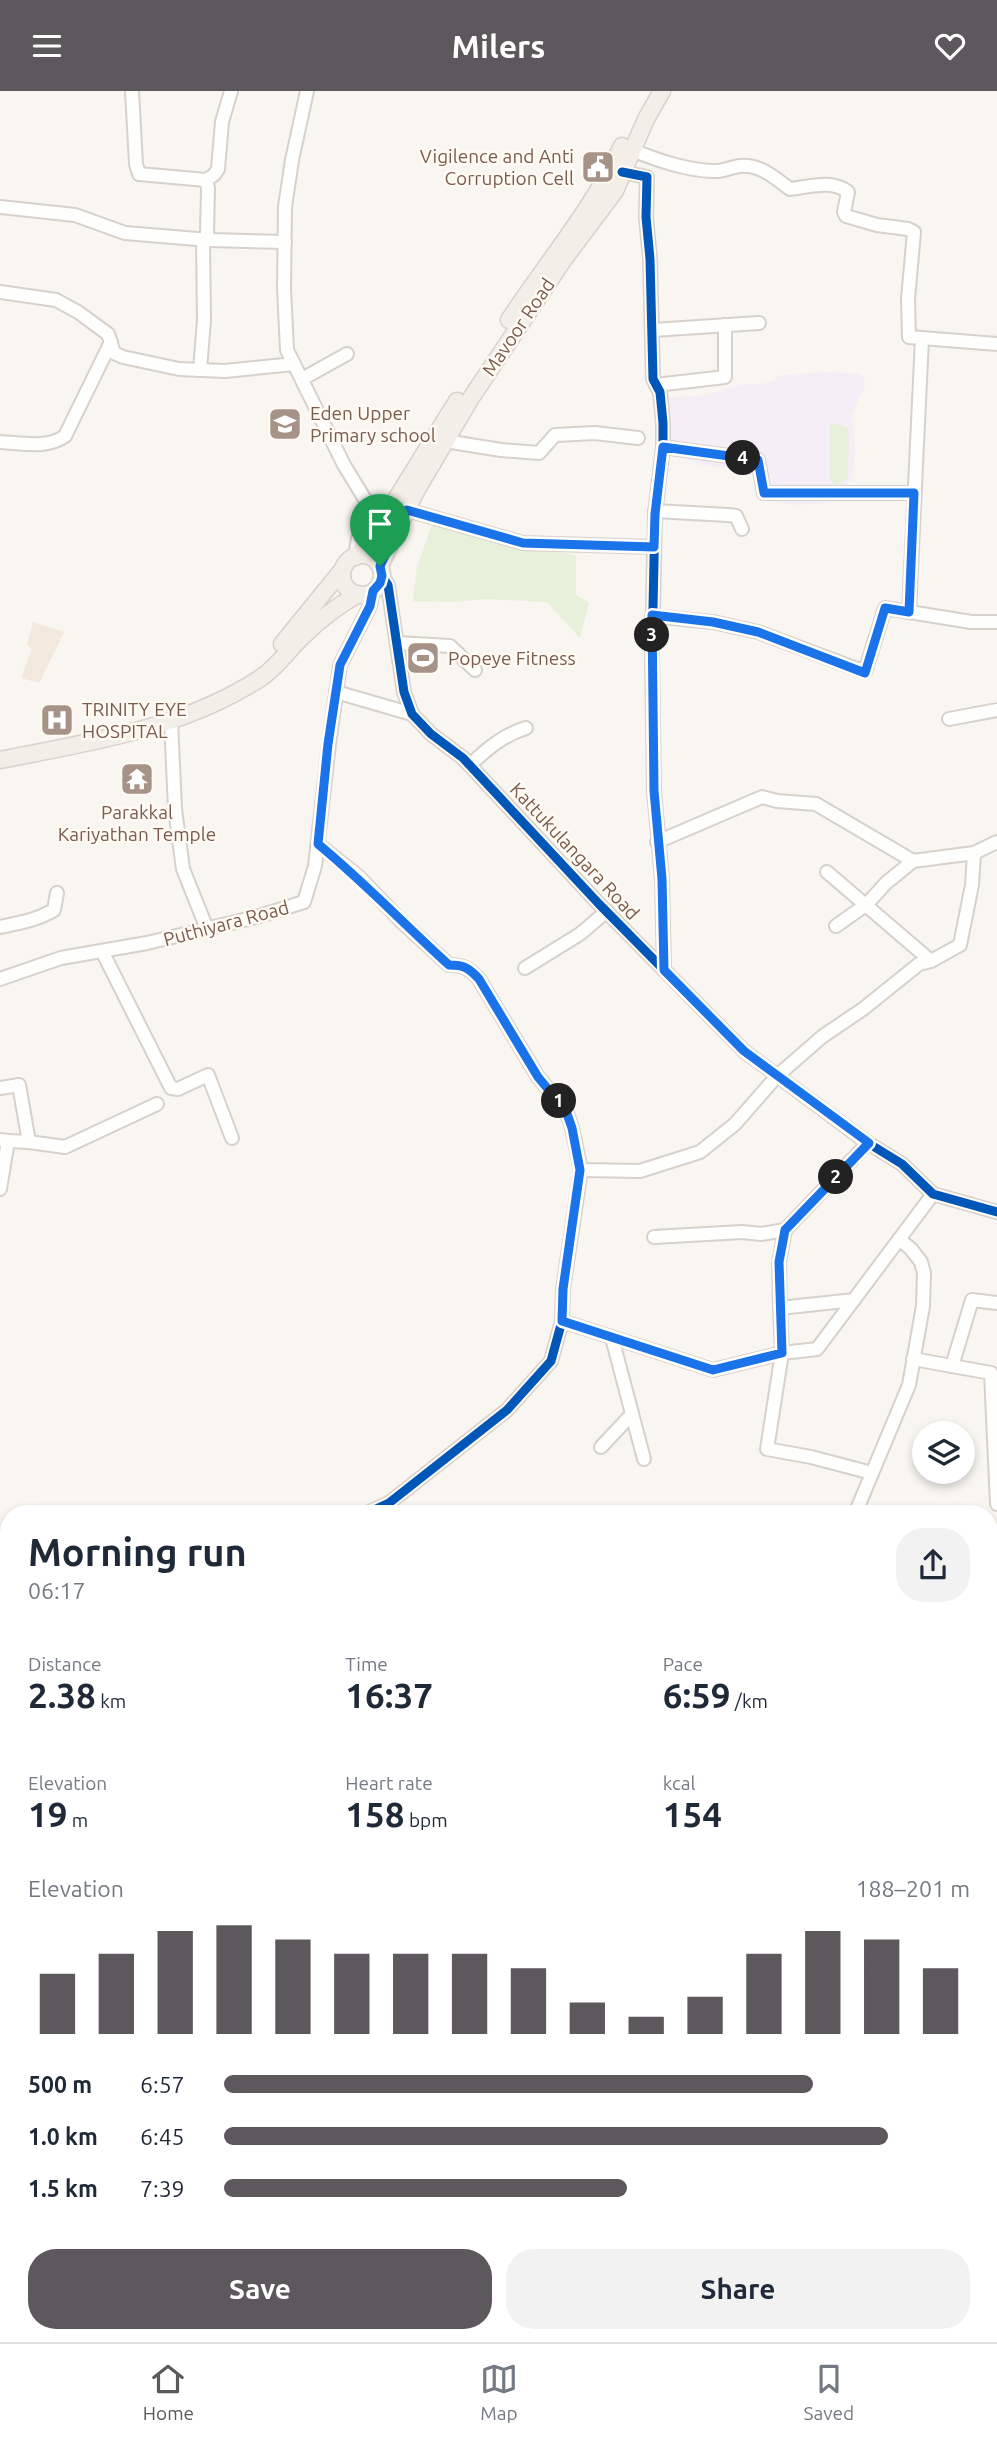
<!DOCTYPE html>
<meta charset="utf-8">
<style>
body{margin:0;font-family:Ubuntu,sans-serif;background:#f2f2f3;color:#1f2937;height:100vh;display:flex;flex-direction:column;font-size:26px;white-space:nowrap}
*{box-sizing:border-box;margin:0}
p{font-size:23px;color:#747a83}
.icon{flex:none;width:38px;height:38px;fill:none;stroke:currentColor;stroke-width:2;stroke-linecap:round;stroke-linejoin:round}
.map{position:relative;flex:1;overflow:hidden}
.details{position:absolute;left:0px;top:1414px;width:998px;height:838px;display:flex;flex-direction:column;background:#fff;border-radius:28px 28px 0 0;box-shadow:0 4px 10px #0003}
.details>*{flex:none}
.buttons{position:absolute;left:912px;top:1330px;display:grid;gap:14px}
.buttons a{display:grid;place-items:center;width:63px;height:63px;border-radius:50%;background:#fff;box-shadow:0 4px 10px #0003;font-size:35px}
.pin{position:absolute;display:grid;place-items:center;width:60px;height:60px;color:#fff;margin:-72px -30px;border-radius:50% 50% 50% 0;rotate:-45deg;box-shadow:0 0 7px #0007}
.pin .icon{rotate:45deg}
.km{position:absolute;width:35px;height:35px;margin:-18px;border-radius:50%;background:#222;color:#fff;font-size:19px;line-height:35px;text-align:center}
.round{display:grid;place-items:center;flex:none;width:74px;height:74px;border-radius:28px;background:#f2f2f3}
.summary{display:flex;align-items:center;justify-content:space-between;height:119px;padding:0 28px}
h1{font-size:38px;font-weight:700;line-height:52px}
.stats{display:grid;grid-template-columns:repeat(3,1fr);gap:10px;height:119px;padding:7px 28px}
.stats div{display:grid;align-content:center}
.stats b{font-size:35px;font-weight:700}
.stats small{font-size:19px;font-weight:400}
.stats p{font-size:19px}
.chart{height:196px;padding:14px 28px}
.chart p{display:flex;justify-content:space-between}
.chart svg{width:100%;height:126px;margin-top:7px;stroke:#5c585b;stroke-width:6}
.action{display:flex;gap:14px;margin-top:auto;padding:14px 28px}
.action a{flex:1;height:80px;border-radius:28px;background:#5c585b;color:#fff;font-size:28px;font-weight:700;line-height:80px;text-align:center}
.action a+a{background:#f2f2f3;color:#1f2937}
ul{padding:0 28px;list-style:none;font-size:23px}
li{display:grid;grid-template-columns:112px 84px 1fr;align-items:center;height:52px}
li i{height:18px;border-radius:9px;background:#5c585b}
header{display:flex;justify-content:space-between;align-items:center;height:91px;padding:0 28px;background:#5c585b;color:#fff;font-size:32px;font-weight:700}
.tab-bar{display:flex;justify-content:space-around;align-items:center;height:98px;border-top:2px solid #e0e1e3;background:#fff;font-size:19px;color:#747a83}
.tab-bar a{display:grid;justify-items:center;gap:4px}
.tab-bar .active{color:#5c585b}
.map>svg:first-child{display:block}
</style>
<header><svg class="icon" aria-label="menu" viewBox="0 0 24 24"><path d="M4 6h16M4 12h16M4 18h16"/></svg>Milers<svg class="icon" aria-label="heart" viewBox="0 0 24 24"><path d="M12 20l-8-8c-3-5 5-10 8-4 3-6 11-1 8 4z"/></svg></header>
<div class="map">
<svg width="997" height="2251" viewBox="0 0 997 2251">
<rect width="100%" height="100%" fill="#f9f5f0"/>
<polygon fill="#f2e8de" points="33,531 64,541 39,592 21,587 32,557 27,554"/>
<g fill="#f6eef6">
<polygon points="827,281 859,283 864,287 865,294 852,324 855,363 852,387 841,401 824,412 799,414 778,412 773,409 762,385 752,380 700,374 668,359 667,307 705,304 743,293 761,293 774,290 780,284"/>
<polygon points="290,318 300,340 280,348 270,326"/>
</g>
<g fill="#e7f0db">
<polygon points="830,333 842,334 848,338 849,348 848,388 836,395 830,388"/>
<polygon points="434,427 528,455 576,464 576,504 589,512 580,547 547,511 486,508 455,511 413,510 417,476"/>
</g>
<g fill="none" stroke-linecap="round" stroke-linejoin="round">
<defs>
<g id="minor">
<polyline points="132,0 136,73 139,83 206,89 208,97 207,142 209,149 285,151"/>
<polyline points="307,0 292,69 285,116 284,197 287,259 344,374 369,415 366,426 360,436 355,466"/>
<path d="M632 59C657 69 685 79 713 80 722 81 731 76 740 75 760 73 775 87 790 98 809 96 832 88 848 101L844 121 846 125 877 134 908 138 914 141 908 208 909 246 997 253"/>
<polyline points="622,81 647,86 646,126 650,168 653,288 660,301 663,332 663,356 655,423 652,563 654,700 662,788 664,879"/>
<polyline points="206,89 214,84 218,78 222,31 231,0"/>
<polyline points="0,116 75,124 125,142 209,149"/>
<polyline points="0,201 56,209 78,221 108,243 114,262 123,266 179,278 225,280 294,273"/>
<polyline points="653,239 759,232"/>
<polyline points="200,279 204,229 203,149"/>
<polyline points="302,288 347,263"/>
<polyline points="656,294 725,286 725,234"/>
<polyline points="445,350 501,359 539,362 555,344 595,342 638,347"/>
<path d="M0 351C22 352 47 358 65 345L111 251"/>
<polyline points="663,356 758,369 764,402 914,402"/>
<polyline points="407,419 523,452 654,456"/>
<polyline points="655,420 728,424 736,425 742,438"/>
<polyline points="382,485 388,494 404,601 412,623 431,643 463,667 599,813 744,960 868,1052 902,1073 933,1103 997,1121"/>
<polyline points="909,521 922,248"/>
<polyline points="652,525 713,531 758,541 865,581 885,517 971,531 997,531"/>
<polyline points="397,552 450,555 475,579"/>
<polyline points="336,601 412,623"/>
<polyline points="949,628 997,619"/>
<polyline points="171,630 175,718 183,778 207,838"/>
<path d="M470 674C487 658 503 644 526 637"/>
<polyline points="657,751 762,706 777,710 816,713 913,770"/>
<path d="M318 753 359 786 401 830 449 874C463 874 469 877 479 888L538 986 566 1019 572 1037 581 1079 563 1198 562 1230 551 1270 507 1319 389 1412 365 1423"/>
<polyline points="827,781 931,870"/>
<polyline points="836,835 867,813 886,792 913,770 974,762 997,751"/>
<path d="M0 836C19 832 37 829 54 819L57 802"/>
<polyline points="102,860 171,997 178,998 208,984 232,1047"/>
<polyline points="525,877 580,843 607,820"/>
<polyline points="0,888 61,867 147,852 256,826 304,811 315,775 329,653 340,574 370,515 373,500"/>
<polyline points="0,997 19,994 29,1051 8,1050"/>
<polyline points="29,1051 65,1056 157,1013"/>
<polyline points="581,1079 640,1080 700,1061 735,1033 777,985 823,945 863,918 919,873 931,870 960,854 972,794 974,762"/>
<polyline points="0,1098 8,1050 0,1049"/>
<polyline points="654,1146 742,1141 761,1143 785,1139 868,1052"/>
<polyline points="854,1209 780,1217 782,1262 767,1358 811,1366 872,1382"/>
<polyline points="780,1217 779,1172 785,1139"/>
<polyline points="562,1230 713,1279 782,1262 817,1258 933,1103"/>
<polyline points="612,1247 644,1368"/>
<polyline points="913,1268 991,1282 997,1413"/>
<polyline points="952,1275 972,1209 997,1212"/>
<polyline points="601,1356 632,1323"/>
<polyline points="855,1423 909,1294 923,1215 924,1182 921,1171 911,1158 899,1148"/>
<polyline points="989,1494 997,1495"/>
<polyline points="997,1509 997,1540"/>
<polyline points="0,1594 9,1589"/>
<polyline points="989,1604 997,1580"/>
<polyline points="989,1833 997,1834"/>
<polyline points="0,1845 9,1843"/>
<polyline points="0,1907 9,1948"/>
<polyline points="989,2025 997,2026"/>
<polyline points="0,2048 9,2044"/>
<polyline points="995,2151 997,2146"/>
<polyline points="0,2172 9,2170"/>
<polyline points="997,2233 997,2235"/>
<polyline points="277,2244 279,2251"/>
<polyline points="422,2244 422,2251"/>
<polyline points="943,2244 951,2251"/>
<polyline points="168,2251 170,2244"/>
<polyline points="642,2251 642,2244"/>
</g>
<g id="major">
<path d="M509 229C547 171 593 118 622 55"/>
<circle cx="362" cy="484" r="20"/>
<polyline points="355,466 372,447 457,310"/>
<polyline points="380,475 415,402 471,307 564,168 615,100 646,28 662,0"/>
<polyline points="282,553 343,478"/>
<path d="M0 669C90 651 184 638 262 586 278 575 289 558 303 545 319 529 339 514 358 503"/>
</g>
</defs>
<use href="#minor" stroke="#d7d1cb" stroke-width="16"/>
<use href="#major" stroke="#dad1cc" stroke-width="19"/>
<use href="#minor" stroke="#fefefd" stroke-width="12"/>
<use href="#major" stroke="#f3eee8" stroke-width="16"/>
<defs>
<g id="cycleway">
<polyline points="622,81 647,86 646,126 650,168 653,288 660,301 663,332 663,356 655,423 652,563 654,700 662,788 664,879"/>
<polyline points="382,485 388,494 404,601 412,623 431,643 463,667 599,813 744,960 868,1052 902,1073 933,1103 997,1121"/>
<path d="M318 753 359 786 401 830 449 874C463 874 469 877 479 888L538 986 566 1019 572 1037 581 1079 563 1198 562 1230 551 1270 507 1319 389 1412 365 1423"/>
</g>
</defs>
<use href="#cycleway" stroke="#fffaf3" stroke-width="13"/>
<use href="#cycleway" stroke="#0057b8" stroke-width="9"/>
</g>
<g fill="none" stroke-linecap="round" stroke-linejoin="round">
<defs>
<path id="route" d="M663 356 758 369 764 402H914L909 521 885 517 865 582 758 541 713 531 652 524 654 700 662 788 664 879 744 960 869 1052 785 1139 779 1171 782 1262 713 1279 562 1230 563 1198 580 1079 572 1037 566 1020 538 986 479 888C469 877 464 874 449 874 405 834 364 791 318 753L328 653 340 574 370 515 373 500 380 492 382 485 380 475 407 419 523 452 654 456 655 423Z"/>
</defs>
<use href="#route" stroke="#fff" stroke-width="14"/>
<use href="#route" stroke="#1a73e8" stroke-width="9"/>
</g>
<defs>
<symbol id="civic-square" viewBox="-11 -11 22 22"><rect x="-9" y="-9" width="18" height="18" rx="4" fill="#a69286" stroke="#fffaf3"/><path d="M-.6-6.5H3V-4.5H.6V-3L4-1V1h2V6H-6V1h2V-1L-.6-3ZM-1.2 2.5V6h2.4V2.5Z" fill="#fff"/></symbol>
<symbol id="school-square" viewBox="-11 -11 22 22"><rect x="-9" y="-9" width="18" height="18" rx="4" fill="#a69286" stroke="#fffaf3"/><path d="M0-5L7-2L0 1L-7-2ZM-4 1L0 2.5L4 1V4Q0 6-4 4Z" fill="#fff"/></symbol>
<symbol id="stadium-square" viewBox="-11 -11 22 22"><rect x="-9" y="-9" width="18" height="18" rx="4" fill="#a69286" stroke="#fffaf3"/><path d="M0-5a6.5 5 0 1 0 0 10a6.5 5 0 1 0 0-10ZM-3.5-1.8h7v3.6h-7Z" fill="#fff"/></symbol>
<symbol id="hospital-square" viewBox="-11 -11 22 22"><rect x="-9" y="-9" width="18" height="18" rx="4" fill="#a69286" stroke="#fffaf3"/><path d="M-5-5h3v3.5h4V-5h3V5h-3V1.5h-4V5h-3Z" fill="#fff"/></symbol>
<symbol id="temple-square" viewBox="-11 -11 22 22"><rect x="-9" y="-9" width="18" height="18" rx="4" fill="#a69286" stroke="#fffaf3"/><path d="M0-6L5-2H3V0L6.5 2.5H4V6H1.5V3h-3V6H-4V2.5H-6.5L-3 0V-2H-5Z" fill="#fff"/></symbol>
</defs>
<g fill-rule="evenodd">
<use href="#civic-square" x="579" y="57" width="38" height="38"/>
<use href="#school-square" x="266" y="314" width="38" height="38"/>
<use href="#stadium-square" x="404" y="548" width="38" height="38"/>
<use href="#hospital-square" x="38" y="610" width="38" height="38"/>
<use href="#temple-square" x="118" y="669" width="38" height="38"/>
</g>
<g text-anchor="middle" stroke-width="5" stroke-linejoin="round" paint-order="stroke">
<g font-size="19" fill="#7a5c4d" stroke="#fffaf3" text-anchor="start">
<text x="574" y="72" text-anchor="end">Vigilence and Anti<tspan x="574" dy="22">Corruption Cell</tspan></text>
<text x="310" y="329">Eden Upper<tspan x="310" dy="22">Primary school</tspan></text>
<text x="448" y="574">Popeye Fitness</text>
<text x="82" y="625">TRINITY EYE<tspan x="82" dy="22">HOSPITAL</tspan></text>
<text x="137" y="728" text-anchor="middle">Parakkal<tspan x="137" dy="22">Kariyathan Temple</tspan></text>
</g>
<g font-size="19" fill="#7a5c4d" stroke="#fffaf3">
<text transform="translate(518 236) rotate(-56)" y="7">Mavoor Road</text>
<text transform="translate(575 760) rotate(47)" y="7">Kattukulangara Road</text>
<text transform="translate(226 832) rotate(-15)" y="7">Puthiyara Road</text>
</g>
</g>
</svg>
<div class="buttons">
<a><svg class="icon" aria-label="layers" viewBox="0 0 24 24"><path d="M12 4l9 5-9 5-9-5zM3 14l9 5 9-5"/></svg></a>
</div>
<div class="pin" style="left:380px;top:475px;background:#1e9e55"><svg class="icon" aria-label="arrive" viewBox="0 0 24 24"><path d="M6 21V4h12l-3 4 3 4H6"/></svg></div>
<b class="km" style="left:559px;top:1010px">1</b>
<b class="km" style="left:836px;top:1086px">2</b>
<b class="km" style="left:652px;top:544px">3</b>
<b class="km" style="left:743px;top:367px">4</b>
<section class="details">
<div class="summary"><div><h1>Morning run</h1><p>06:17</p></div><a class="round"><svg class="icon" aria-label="share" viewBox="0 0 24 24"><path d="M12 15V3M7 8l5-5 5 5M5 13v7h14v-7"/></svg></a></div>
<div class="stats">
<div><p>Distance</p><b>2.38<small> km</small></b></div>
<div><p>Time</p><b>16:37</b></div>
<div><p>Pace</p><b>6:59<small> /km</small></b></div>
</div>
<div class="stats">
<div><p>Elevation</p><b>19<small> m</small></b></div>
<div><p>Heart rate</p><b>158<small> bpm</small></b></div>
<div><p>kcal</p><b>154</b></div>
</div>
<div class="chart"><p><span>Elevation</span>188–201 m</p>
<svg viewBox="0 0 160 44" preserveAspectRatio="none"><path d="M5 44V23M15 44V16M25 44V8M35 44V6M45 44V11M55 44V16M65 44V16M75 44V16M85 44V21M95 44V33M105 44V38M115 44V31M125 44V16M135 44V8M145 44V11M155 44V21"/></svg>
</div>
<ul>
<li><b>500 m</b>6:57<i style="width:79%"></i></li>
<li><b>1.0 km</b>6:45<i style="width:89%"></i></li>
<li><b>1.5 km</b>7:39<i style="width:54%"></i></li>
</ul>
<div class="action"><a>Save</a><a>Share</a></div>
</section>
</div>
<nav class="tab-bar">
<a class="active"><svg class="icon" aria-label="home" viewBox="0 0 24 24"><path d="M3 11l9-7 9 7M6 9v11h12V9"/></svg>Home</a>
<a><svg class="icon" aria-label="map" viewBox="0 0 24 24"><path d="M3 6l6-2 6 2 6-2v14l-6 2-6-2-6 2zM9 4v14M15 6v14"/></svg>Map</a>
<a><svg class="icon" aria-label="saved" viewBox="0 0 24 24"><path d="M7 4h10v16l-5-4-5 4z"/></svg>Saved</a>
</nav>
